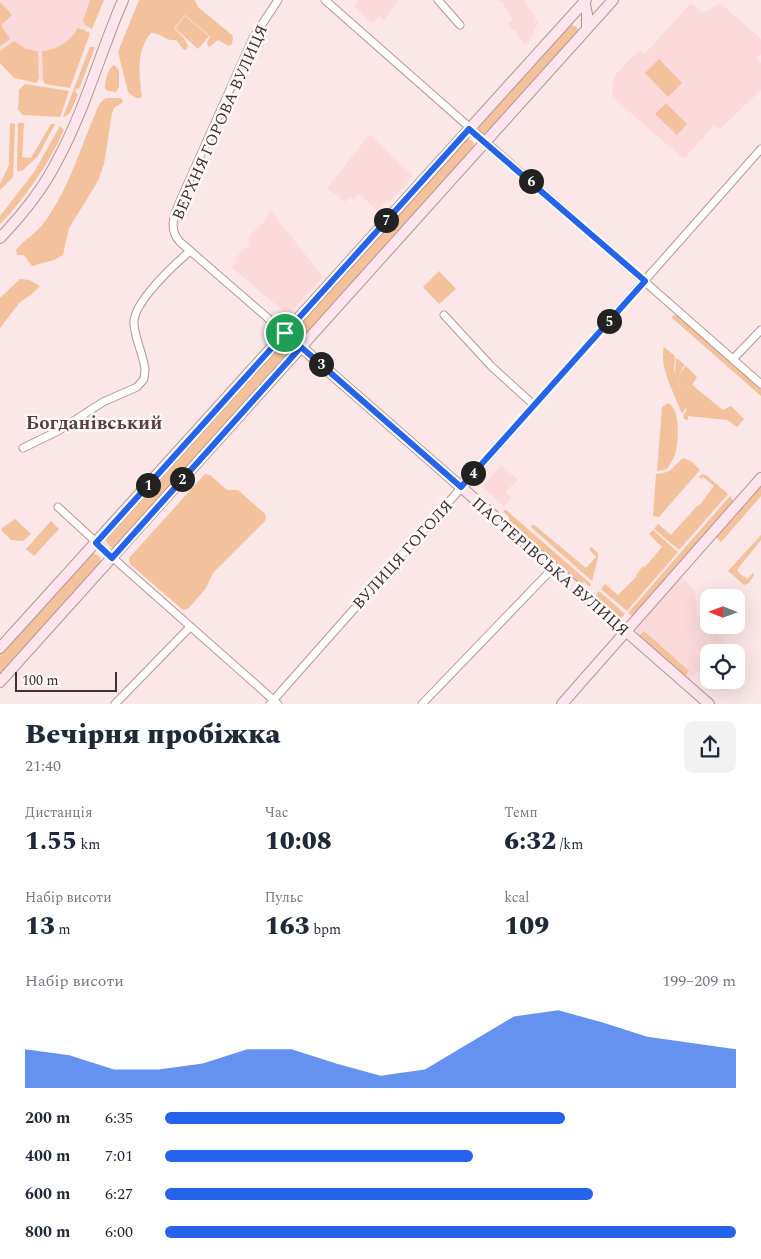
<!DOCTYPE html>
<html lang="uk">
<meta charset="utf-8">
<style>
body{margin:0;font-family:Spectral,serif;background:#f2f2f3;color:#1f2937;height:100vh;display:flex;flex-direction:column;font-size:19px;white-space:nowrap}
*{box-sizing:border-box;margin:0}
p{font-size:16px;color:#747a83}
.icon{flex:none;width:28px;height:28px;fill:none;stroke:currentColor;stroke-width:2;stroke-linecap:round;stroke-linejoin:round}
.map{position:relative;height:704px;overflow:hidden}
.drawer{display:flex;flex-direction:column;background:#fff;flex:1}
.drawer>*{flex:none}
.needle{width:32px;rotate:271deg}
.fabs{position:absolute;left:700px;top:589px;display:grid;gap:10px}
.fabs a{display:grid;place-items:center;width:45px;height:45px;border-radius:10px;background:#fff;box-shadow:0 5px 20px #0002;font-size:25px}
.scale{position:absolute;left:15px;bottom:12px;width:102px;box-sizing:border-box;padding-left:5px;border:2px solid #3e3132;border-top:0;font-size:14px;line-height:18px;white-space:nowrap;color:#3e3132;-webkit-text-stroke:4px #fff8f8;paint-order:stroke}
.pin{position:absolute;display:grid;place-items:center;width:42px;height:42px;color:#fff;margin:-21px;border:2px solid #fff;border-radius:50%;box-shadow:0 1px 5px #0007}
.km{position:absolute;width:25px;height:25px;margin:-12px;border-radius:50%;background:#222;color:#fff;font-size:14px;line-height:25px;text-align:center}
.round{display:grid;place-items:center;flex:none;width:52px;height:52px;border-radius:10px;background:#f2f2f3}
.summary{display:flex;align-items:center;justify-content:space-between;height:85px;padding:0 25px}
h1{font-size:28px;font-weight:800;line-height:38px}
.stats{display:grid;grid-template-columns:repeat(3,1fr);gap:8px;height:85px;padding:5px 25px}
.stats div{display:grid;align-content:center}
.stats b{font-size:25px;font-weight:800}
.stats small{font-size:14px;font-weight:400}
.stats p{font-size:14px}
.chart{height:140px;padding:10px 25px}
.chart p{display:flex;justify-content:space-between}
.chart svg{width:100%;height:90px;margin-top:5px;fill:#2563eb;opacity:.7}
ul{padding:0 25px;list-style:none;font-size:16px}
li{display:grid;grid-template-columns:80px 60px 1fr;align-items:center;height:38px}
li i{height:12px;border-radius:6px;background:#2563eb}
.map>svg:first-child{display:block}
</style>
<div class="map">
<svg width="761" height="704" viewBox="0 0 761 704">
<rect width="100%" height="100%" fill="#fbe7e7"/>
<g fill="#fcdadb">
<polygon points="0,0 98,0 67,84 17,75 0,57"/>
<polygon points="359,0 399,0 384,20 379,16 372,23 354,6"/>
<polygon points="498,0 524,0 533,14 536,15 534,20 539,22 534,31 534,35 529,36 531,39 525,45 516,34 517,33 514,30 513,31 510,27 507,24 512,20 510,15 501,1 499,2"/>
<polygon points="691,3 703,13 720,3 761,39 761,54 757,59 761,63 761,90 720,129 713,126 684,159 612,97 614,78 617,73 635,54 641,50 644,55"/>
<polygon points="370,134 413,176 389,202 387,201 378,211 359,194 353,200 349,198 345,202 327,188"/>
<polygon points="271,211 323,277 288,315 231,267 237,260 235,258 249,245 249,236 265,221 264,219 269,215 268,213"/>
<polygon points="501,465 518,480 505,492 512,498 504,506 482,487"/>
<polygon points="681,576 695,592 697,617 699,617 725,642 716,652 709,652 709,657 700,669 690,678 690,681 639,636 636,631 638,625"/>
</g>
<g fill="#f3c19b">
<polygon points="90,0 104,0 92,29 85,25 83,21"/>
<path d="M139 0H195L198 7 232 35 233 38 232 44 229 46 218 40 209 47 207 43 210 37 209 35 185 15 174 28 183 37 188 46 186 50 183 49 176 40C167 42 161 33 151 33 136 50 139 76 142 96L140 98H136L128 92 118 52Z"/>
<polygon points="0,2 12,15 1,25 10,39 0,46"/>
<polygon points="185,16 209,36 198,49 175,28"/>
<polygon points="570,24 577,27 578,32 486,134 483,135 479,131 478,125"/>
<path d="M78 28 90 33 70 88 45 84 43 80 42 51C58 50 70 41 78 28Z"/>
<polygon points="14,41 26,49 38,51 39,78 37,83 14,78 0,63 0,51"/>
<path d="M90 47H95L79 89 77 88 75 92 78 94C74 102 72 115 63 117Z"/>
<polygon points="659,59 682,83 668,97 645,73"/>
<path d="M114 65 119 70V87L116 92 108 91 105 89C105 81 107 69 114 65Z"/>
<polygon points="25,84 69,91 60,117 23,115 18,110 19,90"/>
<path d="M106 98H121L123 102 114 108 112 113 104 164 98 181 69 228 63 255 54 260 32 266 24 255H17L16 250C25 239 38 232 46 220 71 185 82 142 100 103Z"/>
<polygon points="666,103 687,124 677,135 655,114"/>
<polygon points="10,123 15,124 13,177 0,190 0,184 9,165"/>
<polygon points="18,123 24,123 22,157 31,158 51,124 55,124 38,156 22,171 17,171"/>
<path d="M60 126 64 130C48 165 26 197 0 224V216L34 172Z"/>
<polygon points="466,139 471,140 474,143 474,147 305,336 301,336 296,331 296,327"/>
<polygon points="439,271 456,289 439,304 423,287"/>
<polygon points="20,279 29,280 40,286 32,294 20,302 0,328 0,298"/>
<polygon points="675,315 678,315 761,389 761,396 671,317"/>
<path d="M282 342C287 341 292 346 291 351L115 547H111L106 542 107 537Z"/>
<path d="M664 347 675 356 674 370 683 396 675 372 676 358 685 365 678 375 686 366 697 377 692 385 723 410 731 406 744 419 737 427 727 420 688 416V420L684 419 683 416 687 409 686 408 682 414C676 397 658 365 664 347Z"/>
<path d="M668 403C681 410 679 442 675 455 673 460 670 464 667 469L657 471 662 407Z"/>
<path d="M683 458 691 461 700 470 659 517 653 516 656 474C674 472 670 469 683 458Z"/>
<polygon points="205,474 210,475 227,490 238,490 265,514 266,517 265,521 213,573 206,588 189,608 183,610 130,564 129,558"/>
<polygon points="702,474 706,475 728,494 679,550 654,529 658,524 671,535 698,505 699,506 714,486 703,477 701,479 699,477"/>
<polygon points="761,486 761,496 721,542 716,537"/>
<polygon points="730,496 734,502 633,617 628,613"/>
<polygon points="506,510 591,584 590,587 584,582 580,584 510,524 509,517 503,511"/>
<polygon points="15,519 31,534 23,541 11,540 2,531 2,528"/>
<polygon points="51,521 59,529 34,556 26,549"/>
<polygon points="533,524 586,568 596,557 589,549 591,547 598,553 598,558 592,581 531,527"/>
<polygon points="653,530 678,552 627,611 601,589 605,584 618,595 637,576 636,575 643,566 645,567 662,547 649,534"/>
<polygon points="761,535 761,540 737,570 741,575 742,575 747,579 753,573 754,575 749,583 744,585 728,571"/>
<polygon points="93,553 100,557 101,562 0,676 0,654 90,554"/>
<polygon points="599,591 625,614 620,619 594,597"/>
<polygon points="644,631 689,671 685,677 639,636"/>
</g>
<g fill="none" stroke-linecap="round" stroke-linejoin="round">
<defs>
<g id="minor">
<path d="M278 0 253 38 180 201C174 215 168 229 180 242L285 333"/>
<polyline points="325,0 761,384"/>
<polyline points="438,0 460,25"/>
<polyline points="444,315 492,367 534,405"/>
<polyline points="733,359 761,330"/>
<path d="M23 448 58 431 103 402 137 387 144 379 145 369C143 354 135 339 134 324 132 303 175 264 190 251"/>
<polyline points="58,507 122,566 278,704"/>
<polyline points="115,704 190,627"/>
<polyline points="270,704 761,149"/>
<polyline points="422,704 553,568"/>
</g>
<g id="secondary">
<polyline points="584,0 587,14 587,28"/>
<path d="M0 238C22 215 43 189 57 161 85 110 100 53 123 0"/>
<polyline points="285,333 709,704"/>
<polyline points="0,648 586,0"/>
<polyline points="0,682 613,0"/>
<polyline points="562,704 761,478"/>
</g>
</defs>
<use href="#minor" stroke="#b59797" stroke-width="9"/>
<use href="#secondary" stroke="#b59797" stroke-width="12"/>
<use href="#minor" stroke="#fff" stroke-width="7"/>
<use href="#secondary" stroke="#fde4ed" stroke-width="10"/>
</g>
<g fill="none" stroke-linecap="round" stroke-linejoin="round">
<defs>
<polygon id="route" points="469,129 645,281 461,487 301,347 112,558 96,543"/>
</defs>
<use href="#route" stroke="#fff" stroke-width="10"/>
<use href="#route" stroke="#2563eb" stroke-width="6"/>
</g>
<g text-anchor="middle" stroke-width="5" stroke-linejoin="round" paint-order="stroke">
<g font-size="16" fill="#3e3132" stroke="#fff8f8">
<text transform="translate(219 122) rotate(-66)" y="6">ВЕРХНЯ ГОРОВА ВУЛИЦЯ</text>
<text transform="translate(402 554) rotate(-48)" y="6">ВУЛИЦЯ ГОГОЛЯ</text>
<text transform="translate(551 566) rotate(41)" y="6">ПАСТЕРІВСЬКА ВУЛИЦЯ</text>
</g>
<g font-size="19" font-weight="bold" fill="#593f3f" stroke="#fff8f8">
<text x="94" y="429">Богданівський</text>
</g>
</g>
</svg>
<div class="fabs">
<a><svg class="needle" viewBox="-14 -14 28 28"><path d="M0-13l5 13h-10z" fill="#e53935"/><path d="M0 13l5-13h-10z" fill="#747a83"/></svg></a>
<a><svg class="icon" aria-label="locate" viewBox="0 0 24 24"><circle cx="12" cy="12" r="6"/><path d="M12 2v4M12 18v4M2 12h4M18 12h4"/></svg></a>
</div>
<div class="scale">100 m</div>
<div class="pin" style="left:285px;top:333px;background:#1e9e55"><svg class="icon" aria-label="arrive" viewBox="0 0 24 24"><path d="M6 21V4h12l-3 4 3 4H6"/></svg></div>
<b class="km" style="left:148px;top:485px">1</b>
<b class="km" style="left:182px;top:479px">2</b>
<b class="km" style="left:321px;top:364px">3</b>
<b class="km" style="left:473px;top:473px">4</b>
<b class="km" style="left:609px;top:321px">5</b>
<b class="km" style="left:531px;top:181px">6</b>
<b class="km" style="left:386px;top:220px">7</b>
</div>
<section class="drawer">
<div class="summary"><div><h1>Вечірня пробіжка</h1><p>21:40</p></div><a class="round"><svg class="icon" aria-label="share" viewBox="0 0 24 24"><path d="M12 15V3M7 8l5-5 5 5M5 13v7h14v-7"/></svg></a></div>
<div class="stats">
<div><p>Дистанція</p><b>1.55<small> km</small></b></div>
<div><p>Час</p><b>10:08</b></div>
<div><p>Темп</p><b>6:32<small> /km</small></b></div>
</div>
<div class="stats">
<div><p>Набір висоти</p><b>13<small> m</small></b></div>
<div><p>Пульс</p><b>163<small> bpm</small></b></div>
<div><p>kcal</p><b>109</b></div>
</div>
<div class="chart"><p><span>Набір висоти</span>199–209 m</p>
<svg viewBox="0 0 160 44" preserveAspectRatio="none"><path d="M0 44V25L10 28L20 35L30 35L40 32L50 25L60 25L70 32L80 38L90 35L100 22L110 9L120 6L130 12L140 19L150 22L160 25V44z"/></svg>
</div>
<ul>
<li><b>200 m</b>6:35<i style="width:70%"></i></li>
<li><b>400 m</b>7:01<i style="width:54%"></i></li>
<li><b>600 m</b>6:27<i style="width:75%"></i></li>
<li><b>800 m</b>6:00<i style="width:100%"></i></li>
</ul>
</section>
